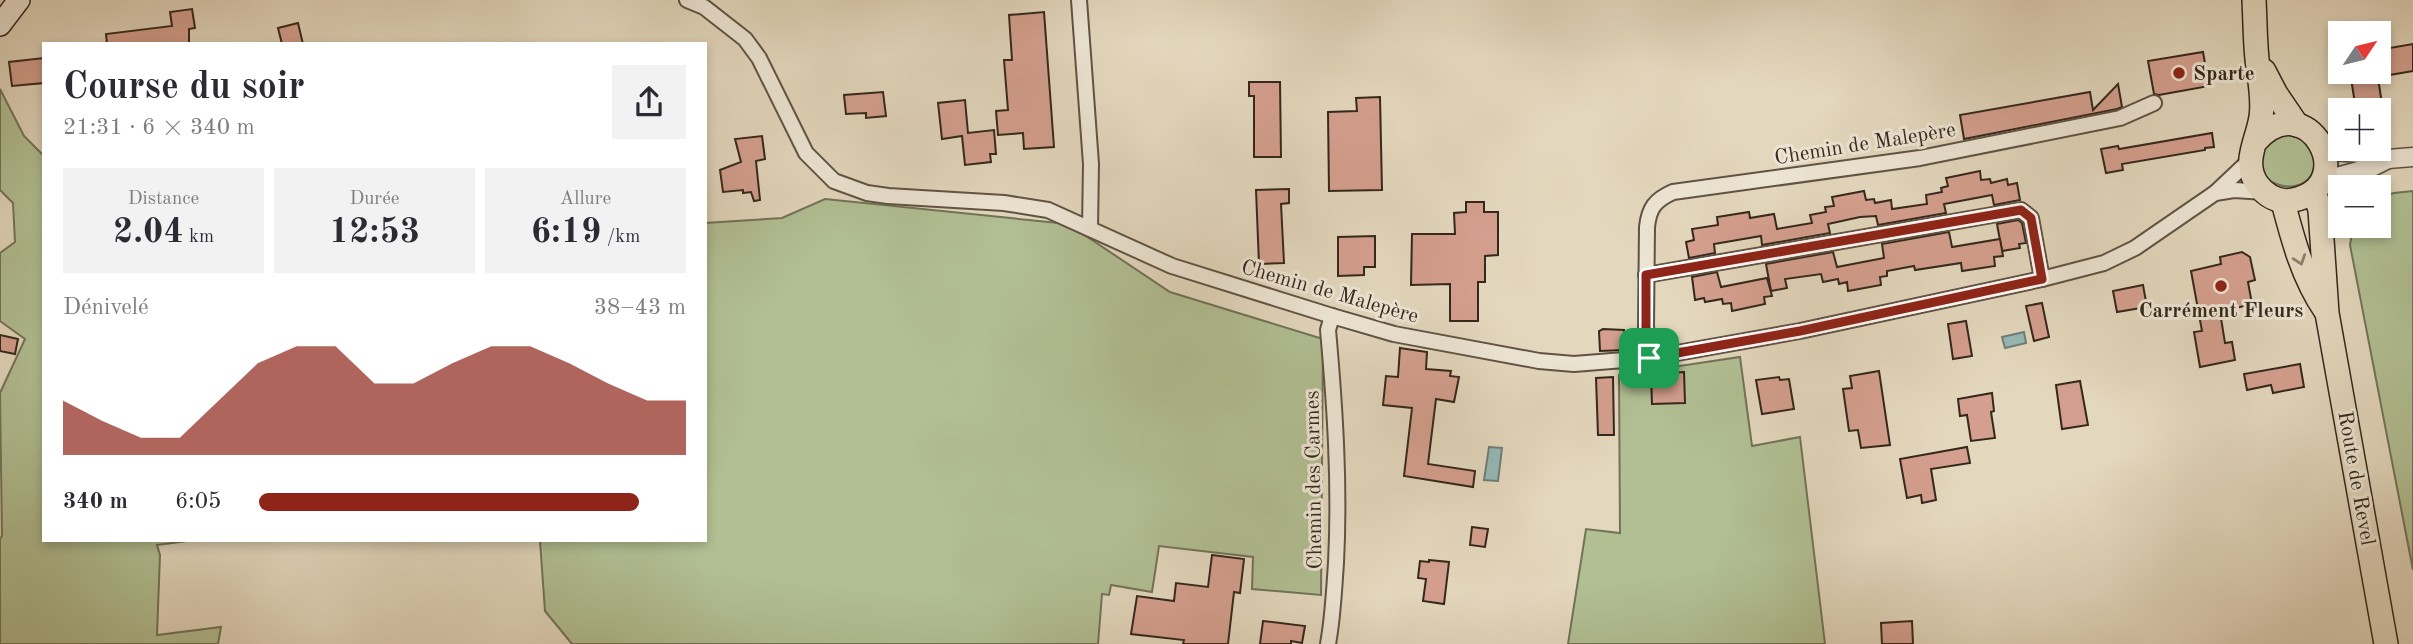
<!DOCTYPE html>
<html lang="fr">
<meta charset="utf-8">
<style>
body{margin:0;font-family:"Old Standard TT",serif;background:#f2f2f3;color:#2b2b33;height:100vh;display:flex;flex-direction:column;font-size:26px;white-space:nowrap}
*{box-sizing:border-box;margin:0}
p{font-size:23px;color:#7c7c81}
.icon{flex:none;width:38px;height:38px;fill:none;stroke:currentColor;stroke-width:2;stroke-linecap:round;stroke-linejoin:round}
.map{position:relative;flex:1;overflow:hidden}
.panel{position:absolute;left:42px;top:42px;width:665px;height:500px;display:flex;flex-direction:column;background:#fff;border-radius:0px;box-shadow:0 4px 10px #0003}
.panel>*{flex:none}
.needle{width:46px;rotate:55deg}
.controls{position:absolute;left:2328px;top:21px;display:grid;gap:14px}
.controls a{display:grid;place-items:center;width:63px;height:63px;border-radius:0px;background:#fff;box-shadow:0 4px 10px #0003;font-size:35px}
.pin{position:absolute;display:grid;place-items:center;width:60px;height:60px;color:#fff;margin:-30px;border-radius:14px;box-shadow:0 4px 10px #0006}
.round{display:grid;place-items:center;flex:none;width:74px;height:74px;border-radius:0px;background:#f2f2f3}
.summary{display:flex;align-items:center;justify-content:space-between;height:119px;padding:0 21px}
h1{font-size:38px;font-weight:700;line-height:52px}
.figures{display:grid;grid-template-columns:repeat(3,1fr);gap:10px;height:119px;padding:7px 21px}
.figures div{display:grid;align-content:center;border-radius:0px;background:#f2f2f3;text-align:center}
.figures b{font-size:35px;font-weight:700}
.figures small{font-size:19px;font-weight:400}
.figures p{font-size:19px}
.chart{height:196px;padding:14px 21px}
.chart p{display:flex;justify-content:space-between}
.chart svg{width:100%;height:126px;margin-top:7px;fill:#8f2418;opacity:.7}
ul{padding:0 21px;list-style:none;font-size:23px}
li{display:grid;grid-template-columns:112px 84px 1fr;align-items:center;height:52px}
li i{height:18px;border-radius:9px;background:#8f2418}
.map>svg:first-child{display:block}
</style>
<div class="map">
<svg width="2413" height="644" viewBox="0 0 2413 644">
<rect width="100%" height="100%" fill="#e3d7bd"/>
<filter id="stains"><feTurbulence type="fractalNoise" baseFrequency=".00286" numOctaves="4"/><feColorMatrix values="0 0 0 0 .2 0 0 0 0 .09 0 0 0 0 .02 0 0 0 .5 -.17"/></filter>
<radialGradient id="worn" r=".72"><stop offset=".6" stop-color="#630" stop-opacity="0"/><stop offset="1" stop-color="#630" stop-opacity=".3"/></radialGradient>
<g fill="#b1bf93" stroke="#727358" stroke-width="2">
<polygon points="0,89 24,136 44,156 44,541 187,541 157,545 160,555 157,635 221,627 218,644 0,644 0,539 2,536 0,393 25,339 0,321 0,253 15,242 13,203 0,190"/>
<path d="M2284 132 2307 142C2309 146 2313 152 2314 157 2320 189 2277 197 2261 171L2263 146Z"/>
<polygon points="2413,191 2413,570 2350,245 2353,226 2378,226 2378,197 2394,193"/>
<polygon points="825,199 1068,224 1170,292 1323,339 1321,595 1252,589 1253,557 1159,546 1152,592 1111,585 1109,595 1102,594 1098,644 572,644 545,611 540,541 705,541 705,223 782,218"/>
<polygon points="1740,357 1752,446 1800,437 1825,644 1568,644 1586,529 1620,533 1619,375"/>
</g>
<g fill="#96b8b7" stroke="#6f7e79" stroke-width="2">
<polygon points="2024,332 2026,343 2005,348 2002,337"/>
<polygon points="1489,447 1502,448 1498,481 1484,480"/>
</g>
<g fill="#d49f8e" stroke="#34271c" stroke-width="2">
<polygon points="192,9 195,28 189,29 189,44 107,44 106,34 172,26 170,12"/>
<polygon points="1044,12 1054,147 1024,149 1023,133 998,135 996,111 1008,110 1004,60 1012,60 1009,15"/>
<polygon points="298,23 303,44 282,44 278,28"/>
<polygon points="2413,44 2413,71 2378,77 2378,50"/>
<polygon points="2203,52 2209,86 2159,95 2154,94 2148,61"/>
<polygon points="44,58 44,83 12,86 9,62"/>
<polygon points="2350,72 2377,72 2383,110 2356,110"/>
<polygon points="1249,82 1280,82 1281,157 1254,157 1254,96 1249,96"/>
<polygon points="2118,84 2122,107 2117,109 1964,139 1960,115 2090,92 2093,110"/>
<polygon points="883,92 886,116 866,118 866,113 846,114 844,95"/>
<polygon points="1380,97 1382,190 1329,191 1328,112 1357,111 1356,98"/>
<polygon points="965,100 968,133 994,130 996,154 990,154 991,162 965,165 962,136 942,139 938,103"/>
<polygon points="2212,133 2214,147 2205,148 2205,150 2122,164 2123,170 2106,173 2101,149 2118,146 2119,149"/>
<polygon points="762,136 765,159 756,161 760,200 754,201 751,192 743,193 743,190 723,192 720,170 741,162 735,139"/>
<polygon points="1980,171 1981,180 1990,179 1991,183 2007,179 2008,185 2017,183 2020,200 1994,205 1992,195 1944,204 1946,213 1878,225 1876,216 1860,217 1828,224 1830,233 1762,245 1761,236 1714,244 1715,253 1689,258 1686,242 1694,240 1692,229 1718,225 1717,217 1749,212 1750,218 1774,214 1777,229 1812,223 1810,215 1826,212 1825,207 1834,206 1832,197 1864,191 1866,200 1874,199 1875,203 1891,200 1892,209 1927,204 1926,195 1942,192 1941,188 1948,186 1946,178"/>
<polygon points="1289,189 1289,203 1281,204 1284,263 1259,264 1256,190"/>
<polygon points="1466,202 1484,202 1484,212 1498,212 1498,255 1485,256 1485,282 1478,282 1478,321 1450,321 1450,284 1411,285 1412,234 1455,234 1454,213 1466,212"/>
<polygon points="2018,220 2022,223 2026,243 2019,244 2020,248 2002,251 1997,224"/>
<polygon points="1949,232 1952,247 2000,239 2003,256 1994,257 1995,266 1962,271 1961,263 1915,270 1914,266 1887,271 1887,276 1880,277 1881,285 1848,291 1847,282 1839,284 1838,279 1823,282 1821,274 1785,279 1787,288 1771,291 1766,264 1833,252 1837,267 1884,258 1882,244"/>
<polygon points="1375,236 1375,267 1364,267 1364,275 1338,276 1338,237"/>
<polygon points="2242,252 2250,257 2255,280 2248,282 2252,304 2220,312 2225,343 2232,342 2235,360 2200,367 2194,332 2202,331 2191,271 2221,264 2220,257"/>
<polygon points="1717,272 1721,287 1767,278 1772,296 1764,297 1765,304 1732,311 1731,303 1723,304 1722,299 1705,302 1704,298 1695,300 1692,277"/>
<polygon points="2143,285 2147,307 2117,312 2113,291"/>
<polygon points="2042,303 2049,337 2034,341 2026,306"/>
<polygon points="1966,321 1972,356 1953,359 1948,324"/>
<polygon points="1603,329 1624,330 1625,350 1600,351 1599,331"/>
<polygon points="0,335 18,339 15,354 0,351"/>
<polygon points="1400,348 1427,352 1426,369 1451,371 1450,376 1459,377 1454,402 1436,399 1428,464 1475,471 1473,487 1404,476 1412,408 1383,405 1386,376 1398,377"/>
<polygon points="2300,364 2304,387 2273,393 2271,385 2247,390 2244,374"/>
<polygon points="1879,371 1890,445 1861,448 1858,430 1849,431 1843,389 1852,388 1850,376"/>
<polygon points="1684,372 1685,403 1652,404 1651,374"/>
<polygon points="1613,377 1614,435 1598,435 1596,378"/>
<polygon points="1779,377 1780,380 1789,379 1794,409 1762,414 1756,380"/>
<polygon points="2080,381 2088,425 2062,429 2056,385"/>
<polygon points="1992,393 1994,411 1991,412 1995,438 1971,441 1967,415 1960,416 1958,399"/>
<polygon points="1967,447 1970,463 1931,469 1936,500 1922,503 1921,495 1907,498 1900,459"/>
<polygon points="1472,527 1488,529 1485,547 1470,545"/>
<polygon points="1212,555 1244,559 1240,593 1234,592 1228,644 1183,644 1184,640 1131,634 1137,596 1174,601 1176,583 1208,587"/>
<polygon points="1429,560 1449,562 1444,604 1423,601 1426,579 1418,578 1420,561 1429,562"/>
<polygon points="1263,621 1305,626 1302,643 1291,641 1291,644 1260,644"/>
<polygon points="1912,621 1913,644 1882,644 1881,623"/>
</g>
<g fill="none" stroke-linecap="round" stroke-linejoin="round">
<defs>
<g id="minor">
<polyline points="687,0 704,7 745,39 759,58 806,153 834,181 867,193 888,196 1004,203 1048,210 1172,266 1332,316 1394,334 1539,361 1574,364 1649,358 1800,331 2042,279 2104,263 2135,248 2215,193 2250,160"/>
<polyline points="1079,0 1091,164 1090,229"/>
<polyline points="2215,193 2234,190 2265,192"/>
<polyline points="1646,275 2021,210 2031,218 2042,279"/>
<path d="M1649 358 1646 326 1647 227C1649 208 1655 200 1673 192L1920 158 2120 118 2154 103"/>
<path d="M1328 644C1333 617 1334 590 1336 563 1340 485 1335 408 1328 330L1332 316"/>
</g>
<g id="tertiary">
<polyline points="2323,145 2334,151 2360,153 2369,157 2388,159 2413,157"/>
<polyline points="2322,181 2370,168 2388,159"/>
</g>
<polyline id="secondary" points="0,25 19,0"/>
<g id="primary">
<path d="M2254 0C2255 19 2255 39 2257 59 2259 78 2264 98 2261 117 2258 139 2242 162 2257 184 2266 196 2278 203 2293 200 2363 186 2307 82 2255 142"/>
<polyline points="2264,71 2276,94 2297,125"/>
<polyline points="2314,191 2320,210 2327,313 2386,644"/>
<path d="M2283 202C2293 240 2303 278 2325 310"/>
</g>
</defs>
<use href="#minor" stroke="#605344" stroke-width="18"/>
<use href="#tertiary" stroke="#605344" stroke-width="21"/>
<use href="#secondary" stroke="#34271c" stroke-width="24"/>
<use href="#primary" stroke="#34271c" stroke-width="26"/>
<use href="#minor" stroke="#ede5d4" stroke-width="14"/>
<use href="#tertiary" stroke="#ede5d4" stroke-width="18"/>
<use href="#secondary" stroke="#ede5d4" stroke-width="21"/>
<use href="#primary" stroke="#e3d7bd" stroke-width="23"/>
</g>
<defs><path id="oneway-chevron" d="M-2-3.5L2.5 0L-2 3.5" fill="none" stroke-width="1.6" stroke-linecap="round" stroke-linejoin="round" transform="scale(1.75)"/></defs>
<use stroke="#8c7f6c" href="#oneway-chevron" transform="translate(2300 260) rotate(71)"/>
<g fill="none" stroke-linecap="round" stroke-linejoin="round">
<defs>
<polygon id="route" points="2021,210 2031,218 2042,279 1800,331 1649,358 1646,327 1646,275"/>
</defs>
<use href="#route" stroke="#fff" stroke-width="14"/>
<use href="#route" stroke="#8f2418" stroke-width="9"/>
</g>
<g fill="#8f2418" stroke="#ede5d4" stroke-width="2.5">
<circle cx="2179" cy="73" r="7"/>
<circle cx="2221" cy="286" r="7"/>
</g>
<g text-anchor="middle" stroke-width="6" stroke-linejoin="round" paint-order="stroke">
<g font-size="21" font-weight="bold" fill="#34271c" stroke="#ede5d4" text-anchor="start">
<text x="2193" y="80">Sparte</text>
<text x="2221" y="317" text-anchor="middle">Carrément Fleurs</text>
</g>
<g font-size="21" fill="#34271c" stroke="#ede5d4">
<text transform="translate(1865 143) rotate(-9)" y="7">Chemin de Malepère</text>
<text transform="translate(1330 291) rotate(16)" y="7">Chemin de Malepère</text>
<text transform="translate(2357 478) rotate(80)" y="7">Route de Revel</text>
<text transform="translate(1313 480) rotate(-91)" y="7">Chemin des Carmes</text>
</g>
</g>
<rect width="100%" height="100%" filter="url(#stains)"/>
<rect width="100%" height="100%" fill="url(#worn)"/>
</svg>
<div class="controls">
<a><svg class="needle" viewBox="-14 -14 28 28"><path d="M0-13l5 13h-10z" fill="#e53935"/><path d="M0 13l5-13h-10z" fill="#7c7c81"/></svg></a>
<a>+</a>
<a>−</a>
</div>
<div class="pin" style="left:1649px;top:358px;background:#1e9e55"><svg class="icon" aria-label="arrive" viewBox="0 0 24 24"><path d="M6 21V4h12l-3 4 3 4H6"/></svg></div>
<section class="panel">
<div class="summary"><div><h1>Course du soir</h1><p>21:31 · 6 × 340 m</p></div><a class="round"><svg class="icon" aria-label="share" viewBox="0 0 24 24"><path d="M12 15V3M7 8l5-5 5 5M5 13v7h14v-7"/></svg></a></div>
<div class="figures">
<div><p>Distance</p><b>2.04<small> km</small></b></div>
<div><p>Durée</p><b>12:53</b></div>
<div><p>Allure</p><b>6:19<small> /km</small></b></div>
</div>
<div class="chart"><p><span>Dénivelé</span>38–43 m</p>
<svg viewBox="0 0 160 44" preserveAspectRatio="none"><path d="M0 44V25L10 32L20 38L30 38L40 25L50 12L60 6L70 6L80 19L90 19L100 12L110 6L120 6L130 12L140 19L150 25L160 25V44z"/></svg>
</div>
<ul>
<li><b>340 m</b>6:05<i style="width:89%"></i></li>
</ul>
</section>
</div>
